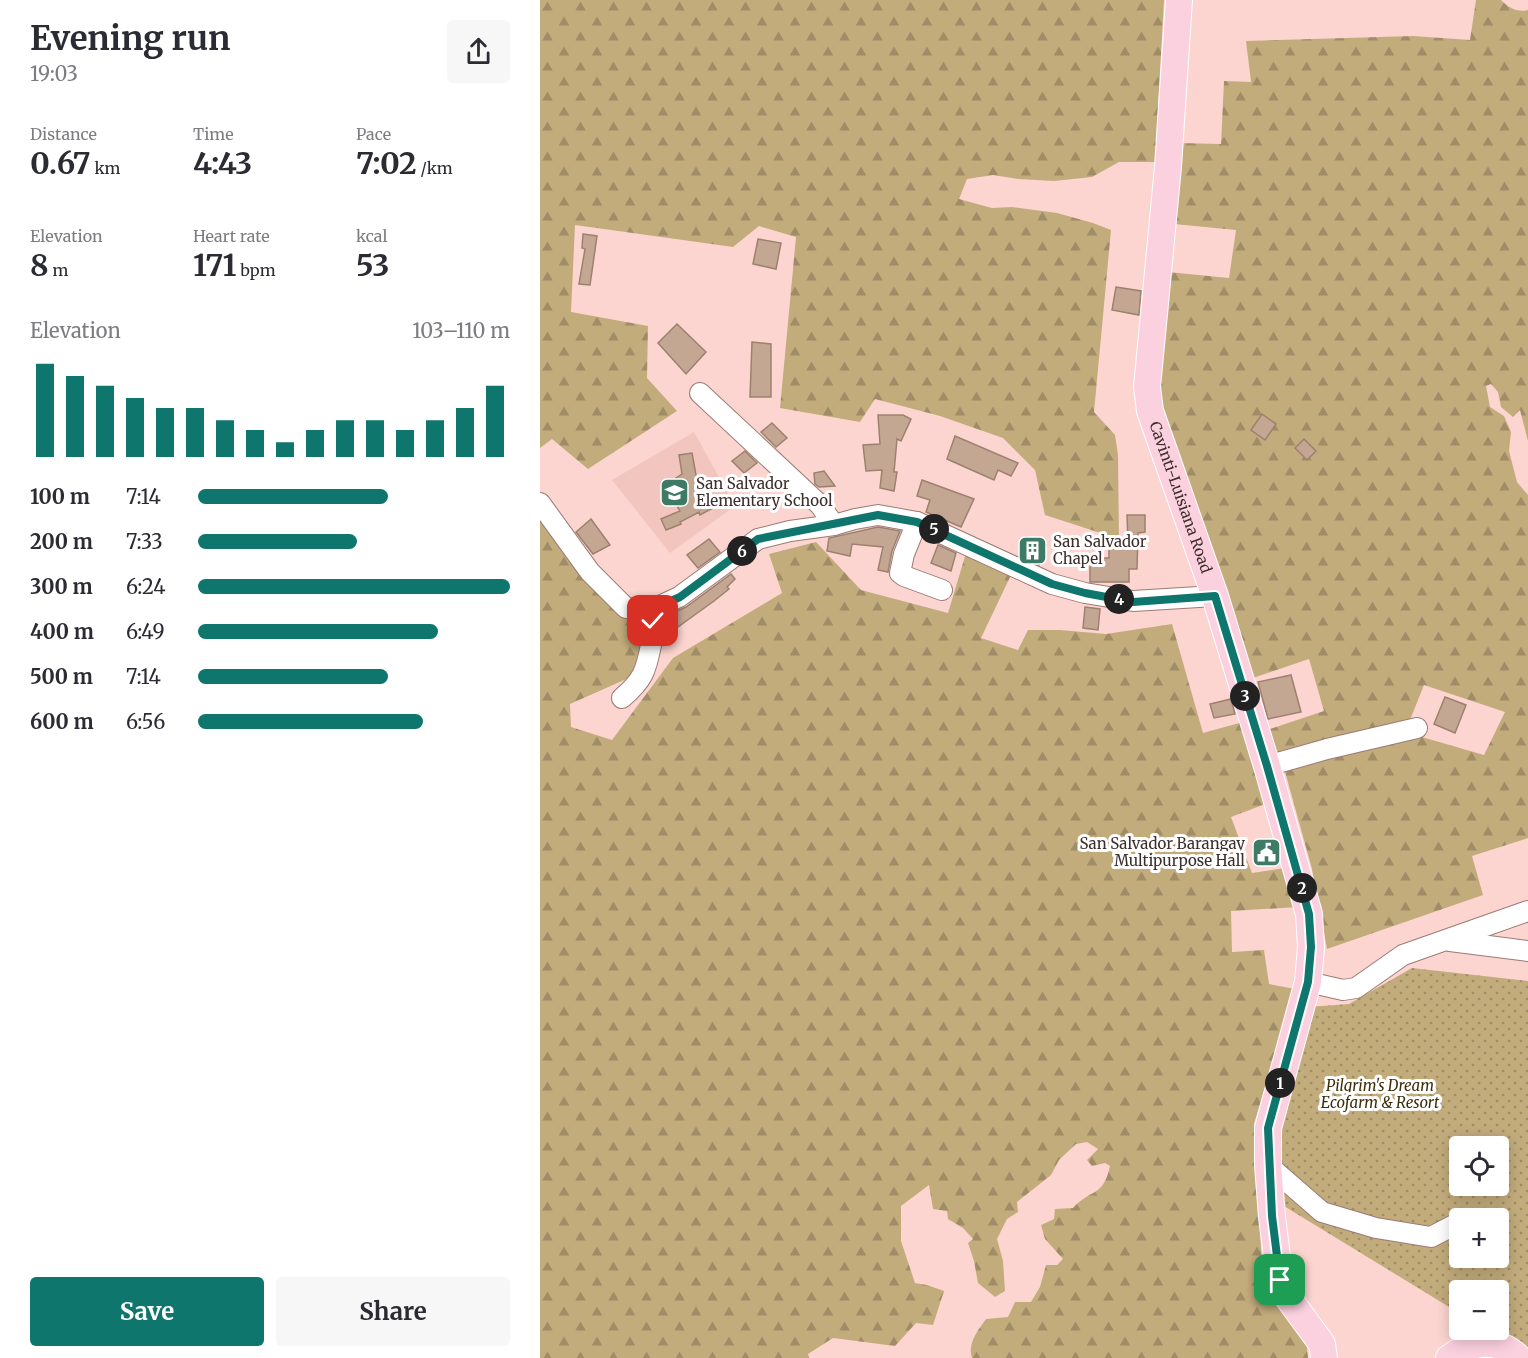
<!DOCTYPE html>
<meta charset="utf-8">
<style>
body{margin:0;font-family:Merriweather,serif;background:#f7f7f7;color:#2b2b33;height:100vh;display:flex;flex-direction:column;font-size:22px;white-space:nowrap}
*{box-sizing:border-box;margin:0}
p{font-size:20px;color:#7c7c81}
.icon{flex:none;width:33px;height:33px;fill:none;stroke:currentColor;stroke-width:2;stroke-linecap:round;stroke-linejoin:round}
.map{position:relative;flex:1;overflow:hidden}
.drawer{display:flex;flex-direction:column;background:#fff;width:540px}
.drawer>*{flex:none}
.controls{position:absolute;left:909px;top:1136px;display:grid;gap:12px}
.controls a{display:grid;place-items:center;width:60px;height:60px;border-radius:6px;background:#fff;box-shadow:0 3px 15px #0003;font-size:30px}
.pin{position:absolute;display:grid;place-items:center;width:51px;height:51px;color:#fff;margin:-26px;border-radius:12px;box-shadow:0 3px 9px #0006}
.km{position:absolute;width:30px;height:30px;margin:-15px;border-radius:50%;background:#222;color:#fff;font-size:16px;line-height:30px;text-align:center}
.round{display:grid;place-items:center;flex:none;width:63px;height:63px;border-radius:6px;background:#f7f7f7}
.head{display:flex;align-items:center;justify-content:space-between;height:102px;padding:0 30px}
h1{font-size:33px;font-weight:700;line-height:45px}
.metrics{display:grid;grid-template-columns:repeat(3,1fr);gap:9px;height:102px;padding:6px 30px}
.metrics div{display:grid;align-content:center}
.metrics b{font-size:30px;font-weight:700}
.metrics small{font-size:16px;font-weight:400}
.metrics p{font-size:16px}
.chart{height:168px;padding:12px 30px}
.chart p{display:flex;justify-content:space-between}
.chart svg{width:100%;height:108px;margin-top:6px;stroke:#0f766e;stroke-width:6}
.button{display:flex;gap:12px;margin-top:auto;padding:12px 30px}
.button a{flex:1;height:69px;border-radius:6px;background:#0f766e;color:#fff;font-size:24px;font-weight:700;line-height:69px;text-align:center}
.button a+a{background:#f7f7f7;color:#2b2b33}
ul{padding:0 30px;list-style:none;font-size:20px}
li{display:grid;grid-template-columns:96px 72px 1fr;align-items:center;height:45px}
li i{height:15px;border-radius:8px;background:#0f766e}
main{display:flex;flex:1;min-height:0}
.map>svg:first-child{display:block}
</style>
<main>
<section class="drawer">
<div class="head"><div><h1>Evening run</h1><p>19:03</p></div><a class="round"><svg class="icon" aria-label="share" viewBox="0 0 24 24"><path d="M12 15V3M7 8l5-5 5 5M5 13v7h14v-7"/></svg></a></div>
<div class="metrics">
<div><p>Distance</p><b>0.67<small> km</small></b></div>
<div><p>Time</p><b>4:43</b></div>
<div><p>Pace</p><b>7:02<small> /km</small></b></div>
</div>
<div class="metrics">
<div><p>Elevation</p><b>8<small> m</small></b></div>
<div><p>Heart rate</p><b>171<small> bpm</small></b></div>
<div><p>kcal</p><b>53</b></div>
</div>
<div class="chart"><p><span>Elevation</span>103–110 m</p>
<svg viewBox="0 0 160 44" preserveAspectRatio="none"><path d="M5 44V6M15 44V11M25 44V15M35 44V20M45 44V24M55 44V24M65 44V29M75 44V33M85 44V38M95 44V33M105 44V29M115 44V29M125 44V33M135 44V29M145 44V24M155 44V15"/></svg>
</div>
<ul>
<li><b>100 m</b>7:14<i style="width:61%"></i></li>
<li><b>200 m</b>7:33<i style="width:51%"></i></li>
<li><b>300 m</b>6:24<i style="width:100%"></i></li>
<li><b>400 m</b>6:49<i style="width:77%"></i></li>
<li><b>500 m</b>7:14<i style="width:61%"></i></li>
<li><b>600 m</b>6:56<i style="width:72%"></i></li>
</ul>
<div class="button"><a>Save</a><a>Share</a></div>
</section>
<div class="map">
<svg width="988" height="1358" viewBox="0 0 988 1358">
<defs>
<pattern id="forest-firs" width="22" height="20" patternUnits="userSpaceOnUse" patternTransform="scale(1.5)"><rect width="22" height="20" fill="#c3ac7c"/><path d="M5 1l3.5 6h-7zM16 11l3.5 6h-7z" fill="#a08c66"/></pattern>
<pattern id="park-dots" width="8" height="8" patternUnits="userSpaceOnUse" patternTransform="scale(1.5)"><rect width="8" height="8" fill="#c3ac7c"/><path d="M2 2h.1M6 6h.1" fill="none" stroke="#a08c66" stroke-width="1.8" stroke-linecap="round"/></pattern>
</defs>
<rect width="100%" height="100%" fill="#fcd5d0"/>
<polygon fill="#f2c6bf" points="154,432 195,506 130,553 72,480"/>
<g fill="url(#forest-firs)">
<polygon points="0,0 624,0 615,162 579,162 552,177 514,181 478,179 453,175 427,179 419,199 452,208 472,207 517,213 553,223 571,230 554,412 575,435 578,455 579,539 505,515 495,470 463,438 400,416 335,399 320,422 240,408 256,237 219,226 193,247 35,225 31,312 108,326 107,378 137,411 48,469 12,439 0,448"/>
<path d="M936 0H961C967 7 978 13 988 10V441L980 410 973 417 961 407 958 392 951 384 946 386 950 407 964 416 971 432 969 451 977 482 988 495V838L932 856 943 895 787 949 772 869 744 768 875 735 944 755 965 712 884 685 868 725 736 757 730 729 784 711 769 659 710 679 616 389 628 272 689 278 696 230 634 224 639 143 681 144 684 81 711 82 706 41 873 36 930 40Z"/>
<path d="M0 508 109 623 91 677 30 704 31 727 72 740 133 658 242 593 229 554 276 542 321 590 408 613 426 553 472 573 441 638 478 650 488 630H520L566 634 632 624 663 733 703 722 728 803 691 817 712 873 752 867 758 907 691 911 692 952 724 950 729 984 755 989 714 1124 722 1265 766 1336 768 1358H432C427 1344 438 1330 446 1319L468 1317 475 1302H491L500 1287 506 1265H517L523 1259 505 1239 501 1225 514 1219 515 1209 533 1208C551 1188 563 1198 570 1166L565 1163 552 1166 547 1160 558 1149 547 1142 536 1144 519 1160 511 1175 477 1202 478 1212 467 1219 457 1239 463 1261 465 1291 455 1297 438 1283 434 1261 428 1243 433 1239 423 1228 408 1219 407 1211 393 1209 389 1185 361 1206V1241L375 1283 387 1285 404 1291 393 1325 376 1323 355 1346 293 1338 268 1354 269 1358H0Z"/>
</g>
<path fill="url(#park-dots)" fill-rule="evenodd" d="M872 968 988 981V1358L983 1349 959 1329 958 1290H920L919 1313 739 1203 732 1122 768 1007 809 1004ZM920 1146H958V1185H920ZM920 1218H958V1257H920Z"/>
<g fill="#c4a793" stroke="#9d816e" stroke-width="1.5">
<polygon points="43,234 57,236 50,285 39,284 45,249 42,248"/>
<polygon points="218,239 241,243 236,269 213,264"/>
<polygon points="576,287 601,291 599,315 572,310"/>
<polygon points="137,324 166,352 146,374 118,343"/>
<polygon points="212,342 231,344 231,397 210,397"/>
<polygon points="722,414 736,424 725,440 711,430"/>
<polygon points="338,415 363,415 371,419 361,441 357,439 354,472 357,472 354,491 340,488 342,470 326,471 323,445 340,444"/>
<polygon points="232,423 247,438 236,447 221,432"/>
<polygon points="415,436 478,463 471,476 458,470 454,480 407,459"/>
<polygon points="764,439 776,451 767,460 755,448"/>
<polygon points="205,451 217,463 204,473 192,461"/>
<polygon points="152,453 156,475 173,508 160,515 159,512 140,522 141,524 126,530 121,519 140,511 137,506 146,501 136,478 142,474 139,455"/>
<polygon points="284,471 295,486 279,487 275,484 274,473"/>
<polygon points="382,480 434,499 421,527 386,512 390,500 377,496"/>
<polygon points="587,515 605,515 605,532 598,533 597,569 589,569 589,582 550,582 550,558 569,558 569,543 588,543"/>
<polygon points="51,519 70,545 53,554 36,532"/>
<polygon points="338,527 360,531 352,551 348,572 338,570 343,547 312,544 310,556 287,551 289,538"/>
<polygon points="486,537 506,545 499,565 479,556"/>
<polygon points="169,539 180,552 158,568 147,555"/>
<polygon points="398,545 416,553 411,571 391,563"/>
<polygon points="191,574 195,579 187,587 189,589 174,601 131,632 126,626 124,617 146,607"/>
<polygon points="545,607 560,609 558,630 543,628"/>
<polygon points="751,675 761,712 728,719 718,682"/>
<polygon points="905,697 926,705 915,733 894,724"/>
<polygon points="691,699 695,714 674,718 670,704"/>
<polygon points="733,842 738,860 718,865 713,847"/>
</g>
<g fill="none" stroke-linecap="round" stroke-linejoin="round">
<defs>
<g id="minor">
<polyline points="160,393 280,505 294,525"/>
<polyline points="0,503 50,572 86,608 113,609 139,597 218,539 250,531 294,525 315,519 338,515 377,522 512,584 545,593 593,601 675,596"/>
<polyline points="377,522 364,554 360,573 364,576 402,590"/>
<path d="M82 698C103 680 106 671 111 645 113 637 115 629 113 621L98 609"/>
<polyline points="727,766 787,749 877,728"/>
<polyline points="910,941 988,951"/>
<polyline points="768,982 803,990 816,988 863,955 988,911"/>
<polyline points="728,1165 782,1212 836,1228 891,1237 920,1222"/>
</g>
<g id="major">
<path id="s1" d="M639 0 628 167 607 387 610 411 675 596 727 766 769 914 771 947 768 982 728 1128V1165L732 1217 740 1280 749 1299 782 1344 784 1358"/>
<path d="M909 1358C932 1341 957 1337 979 1358"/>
</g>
</defs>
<use href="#minor" stroke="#9c7a75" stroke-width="22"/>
<use href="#major" stroke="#fff" stroke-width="28"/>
<use href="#minor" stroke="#fff" stroke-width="20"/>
<use href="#major" stroke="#fcd1df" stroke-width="26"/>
</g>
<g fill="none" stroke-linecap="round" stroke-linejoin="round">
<defs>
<polyline id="route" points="113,621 98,609 113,609 140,597 218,539 338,515 377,522 512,584 545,593 593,602 675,596 727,766 769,914 771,947 768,982 728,1128 732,1216 740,1280"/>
</defs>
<use href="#route" stroke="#fff" stroke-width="12"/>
<use href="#route" stroke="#0f766e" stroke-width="8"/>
</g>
<defs>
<symbol id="school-square" viewBox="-11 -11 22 22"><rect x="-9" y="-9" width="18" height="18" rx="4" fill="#3e7b67" stroke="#fff"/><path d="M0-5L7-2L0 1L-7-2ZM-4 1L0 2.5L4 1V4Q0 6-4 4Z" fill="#fff"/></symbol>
<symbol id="building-square" viewBox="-11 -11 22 22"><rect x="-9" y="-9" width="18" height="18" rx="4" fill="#3e7b67" stroke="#fff"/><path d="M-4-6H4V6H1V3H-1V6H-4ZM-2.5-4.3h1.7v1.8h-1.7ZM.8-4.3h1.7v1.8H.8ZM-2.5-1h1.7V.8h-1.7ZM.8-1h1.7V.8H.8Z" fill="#fff"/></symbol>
<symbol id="civic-square" viewBox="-11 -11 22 22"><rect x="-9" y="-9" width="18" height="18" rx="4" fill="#3e7b67" stroke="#fff"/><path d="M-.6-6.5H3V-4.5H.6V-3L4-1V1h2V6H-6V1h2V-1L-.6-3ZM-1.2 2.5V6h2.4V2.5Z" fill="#fff"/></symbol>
</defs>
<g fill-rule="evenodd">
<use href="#school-square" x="118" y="476" width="33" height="33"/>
<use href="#building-square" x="476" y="534" width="33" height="33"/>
<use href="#civic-square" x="710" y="836" width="33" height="33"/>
</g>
<g text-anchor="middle" stroke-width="6" stroke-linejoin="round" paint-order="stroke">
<g font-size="15" fill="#3d2e2c" stroke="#fff" text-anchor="start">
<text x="156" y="489">San Salvador<tspan x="156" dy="17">Elementary School</tspan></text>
<text x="513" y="547">San Salvador<tspan x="513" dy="17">Chapel</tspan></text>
<text x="705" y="849" text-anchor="end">San Salvador Barangay<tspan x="705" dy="17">Multipurpose Hall</tspan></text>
</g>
<g font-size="15" fill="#3d2e2c" stroke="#fff">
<text dy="5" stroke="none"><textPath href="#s1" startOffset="504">Cavinti-Luisiana Road</textPath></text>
</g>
<g font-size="15" font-style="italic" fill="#3d2d09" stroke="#fff">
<text x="840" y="1091">Pilgrim's Dream<tspan x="840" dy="17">Ecofarm &amp; Resort</tspan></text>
</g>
</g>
</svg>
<div class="controls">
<a><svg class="icon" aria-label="locate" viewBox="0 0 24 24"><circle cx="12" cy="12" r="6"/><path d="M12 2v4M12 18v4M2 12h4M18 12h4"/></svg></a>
<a>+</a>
<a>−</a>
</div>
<div class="pin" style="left:740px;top:1280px;background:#1e9e55"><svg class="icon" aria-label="arrive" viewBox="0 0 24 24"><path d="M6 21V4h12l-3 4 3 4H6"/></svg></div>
<div class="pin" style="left:113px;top:621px;background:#d93025"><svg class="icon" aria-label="check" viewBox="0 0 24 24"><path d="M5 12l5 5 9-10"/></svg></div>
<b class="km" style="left:740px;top:1083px">1</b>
<b class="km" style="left:762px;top:888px">2</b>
<b class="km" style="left:705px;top:696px">3</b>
<b class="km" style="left:579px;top:599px">4</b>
<b class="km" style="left:394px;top:529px">5</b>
<b class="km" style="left:202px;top:551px">6</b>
</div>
</main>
